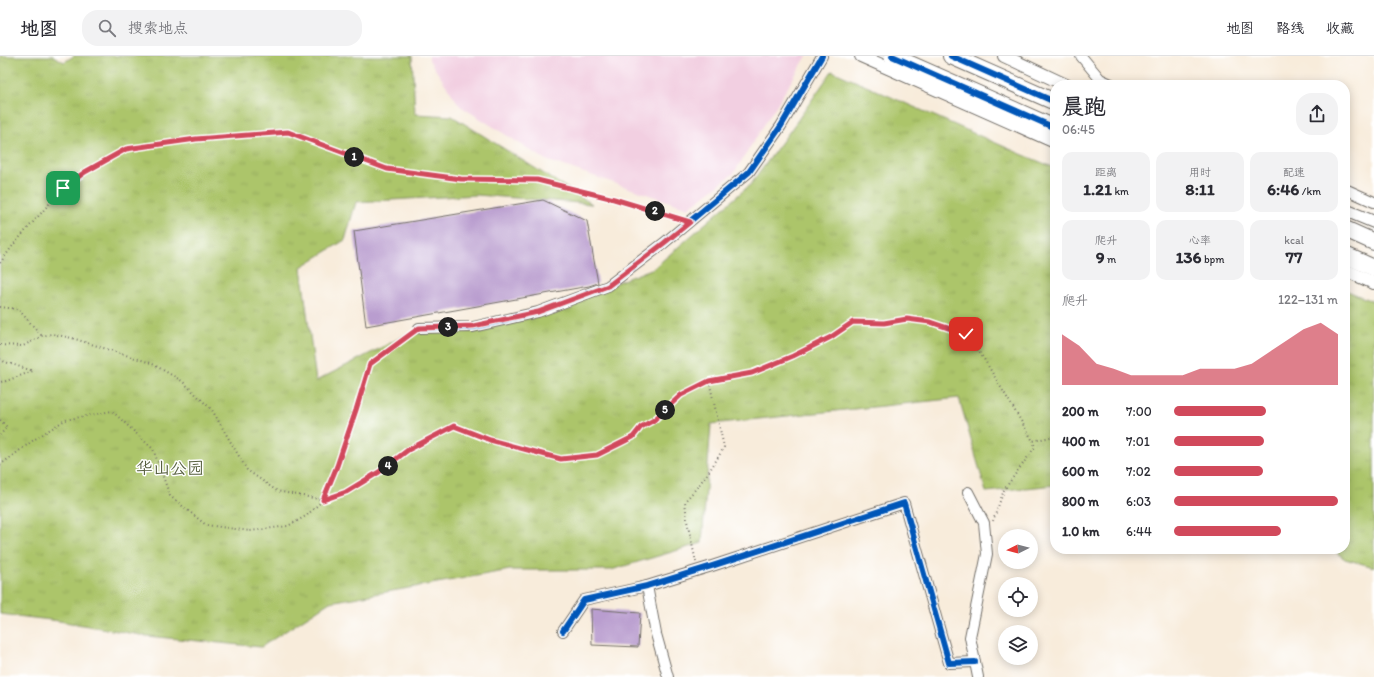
<!DOCTYPE html>
<html lang="zh">
<meta charset="utf-8">
<style>
body{margin:0;font-family:Itim,"LXGW WenKai TC",sans-serif;background:#f2f2f3;color:#2b2b33;height:100vh;display:flex;flex-direction:column;font-size:15px;white-space:nowrap}
*{box-sizing:border-box;margin:0}
p{font-size:13px;color:#7c7c81}
.icon{flex:none;width:22px;height:22px;fill:none;stroke:currentColor;stroke-width:2;stroke-linecap:round;stroke-linejoin:round}
.map{position:relative;flex:1;overflow:hidden}
.panel{position:absolute;left:1050px;top:24px;width:300px;height:474px;display:flex;flex-direction:column;background:#fff;border-radius:16px;box-shadow:0 2px 10px #0003}
.panel>*{flex:none}
.needle{width:26px;rotate:264deg}
.tools{position:absolute;left:998px;top:473px;display:grid;gap:8px}
.tools a{display:grid;place-items:center;width:40px;height:40px;border-radius:50%;background:#fff;box-shadow:0 2px 10px #0003;font-size:20px}
.pin{position:absolute;display:grid;place-items:center;width:34px;height:34px;color:#fff;margin:-17px;border-radius:8px;box-shadow:0 2px 6px #0006}
.km{position:absolute;width:20px;height:20px;margin:-10px;border-radius:50%;background:#222;color:#fff;font-size:11px;line-height:20px;text-align:center}
.round{display:grid;place-items:center;flex:none;width:42px;height:42px;border-radius:16px;background:#f2f2f3}
.overview{display:flex;align-items:center;justify-content:space-between;height:68px;padding:0 12px}
h1{font-size:22px;font-weight:700;line-height:30px}
.figures{display:grid;grid-template-columns:repeat(3,1fr);gap:6px;height:68px;padding:4px 12px}
.figures div{display:grid;align-content:center;border-radius:10px;background:#f2f2f3;text-align:center}
.figures b{font-size:17px;font-weight:700}
.figures small{font-size:11px;font-weight:400}
.figures p{font-size:11px}
.chart{height:112px;padding:8px 12px}
.chart p{display:flex;justify-content:space-between}
.chart svg{width:100%;height:72px;margin-top:4px;fill:#d1495b;opacity:.7}
ul{padding:0 12px;list-style:none;font-size:13px}
li{display:grid;grid-template-columns:64px 48px 1fr;align-items:center;height:30px}
li i{height:10px;border-radius:5px;background:#d1495b}
header{display:flex;align-items:center;gap:24px;box-sizing:border-box;height:56px;padding:0 20px;background:#fff;border-bottom:1px solid #e1e1e2}
header strong{font-size:19px}
nav{display:flex;gap:22px;margin-inline-start:auto;font-size:14px}
.search{width:280px;height:36px;background:#f2f2f3;display:flex;align-items:center;gap:10px;box-sizing:border-box;padding:0 14px;border-radius:16px;color:#7c7c81;font-size:15px}
.map>svg:first-child{display:block}
</style>
<header>
<strong>地图</strong>
<div class="search"><svg class="icon" aria-label="search" viewBox="0 0 24 24"><circle cx="10" cy="10" r="6"/><path d="M15 15l6 6"/></svg>搜索地点</div>
<nav><a>地图</a><a>路线</a><a>收藏</a></nav>
</header>
<div class="map">
<svg width="1374" height="621" viewBox="0 0 1374 621">
<defs>
<pattern id="park-tufts" width="24" height="20" patternUnits="userSpaceOnUse"><rect width="24" height="20" fill="#acc56b"/><path d="M3 7l-1-3M5 7V3M7 7l1-3M15 17l-1-3M17 17v-4M19 17l1-3" fill="none" stroke="#94a95d"/></pattern>
</defs>
<rect width="100%" height="100%" fill="#fff"/>
<filter id="ink" filterUnits="userSpaceOnUse"><feTurbulence type="fractalNoise" baseFrequency=".025" numOctaves="2"/><feDisplacementMap in="SourceGraphic" scale="8" xChannelSelector="R" yChannelSelector="G"/><feConvolveMatrix kernelMatrix="1 2 1 2 8 2 1 2 1" color-interpolation-filters="sRGB"/></filter>
<filter id="wash" filterUnits="userSpaceOnUse"><feTurbulence type="fractalNoise" baseFrequency=".012" numOctaves="4" result="noise"/><feDisplacementMap in="SourceGraphic" scale="16" xChannelSelector="R" yChannelSelector="G"/><feGaussianBlur stdDeviation="0.9" result="paint"/><feColorMatrix in="noise" values="0 0 0 0 0 0 0 0 0 0 0 0 0 0 0 0 0 1.4 0 .05"/><feComposite in="paint" operator="in"/></filter>
<g filter="url(#wash)">
<rect width="100%" height="100%" fill="#f8ecdb"/>
<polygon fill="#f2cfe1" points="429,0 807,0 734,117 688,152 546,104 460,50 429,4"/>
<g fill="url(#park-tufts)" stroke="#6c784b">
<polygon points="0,0 53,0 64,6 74,0 412,0 415,58 452,60 592,148 477,139 356,146 345,184 301,211 316,325 406,279 516,265 654,212 751,128 795,68 832,15 1021,98 1055,112 1055,429 986,436 959,342 711,368 702,487 611,514 510,514 330,546 261,591 147,580 59,565 0,558"/>
<polygon points="1345,234 1374,246 1374,511 1345,503 1332,493 1345,493"/>
</g>
<g id="blocks">
<g fill="#b99dcf">
<polygon points="543,144 587,165 598,227 589,230 366,270 354,175"/>
<polygon points="591,553 640,557 638,591 592,589"/>
</g>
</g>
</g>
<g filter="url(#ink)">
<use href="#blocks" fill-opacity="0" stroke="#736f69" stroke-width="1"/>
<g fill="none" stroke-linecap="round" stroke-linejoin="round">
<defs>
<g id="minor">
<polyline points="1081,0 1100,23 1113,29"/>
<polyline points="1345,133 1374,146"/>
<polyline points="419,272 473,271 538,256 608,230 664,187 749,116 781,70 822,0"/>
<polyline points="968,436 984,467 987,498 970,581 978,621"/>
<polyline points="647,530 656,578 668,621"/>
<polyline points="563,575 584,544 647,530 712,510 904,447 949,607 975,606"/>
</g>
<g id="tertiary">
<polyline points="861,0 1055,86"/>
<polyline points="1004,0 1066,29"/>
<polyline points="1345,154 1374,166"/>
<polyline points="1345,214 1374,227"/>
</g>
<g id="trunk">
<polyline points="892,0 1055,72"/>
<polyline points="951,0 1055,46"/>
<polyline points="1345,173 1374,186"/>
<polyline points="1345,199 1374,212"/>
</g>
</defs>
<use href="#minor" stroke="#736f69" stroke-width="12"/>
<use href="#tertiary" stroke="#736f69" stroke-width="14"/>
<use href="#trunk" stroke="#736f69" stroke-width="18"/>
<g stroke="#736f69" stroke-width="2" stroke-dasharray="1 3" stroke-linecap="butt">
<polyline points="0,207 14,188 63,132 85,116 127,93 196,83 287,76 387,113 461,123 537,124 614,143 679,162"/>
<polyline points="0,251 18,253 42,280"/>
<polyline points="0,289 23,290 42,280 52,278 72,282 151,307 182,325 212,354 247,414 277,435 323,444 346,436 379,417 408,394 454,370 490,384 561,403 597,399 633,381 641,371 654,364 681,339 709,325 752,317 793,300 831,281 853,266 884,267 907,263 931,266 966,278 984,303 1033,385 1055,380"/>
<polyline points="0,303 5,306 33,315 6,325 0,326"/>
<polyline points="0,364 7,371 0,379"/>
<polyline points="0,409 35,383 65,364 112,355 153,393 170,440 206,469 250,475 288,470 306,460 323,444 337,410 357,354 370,309 412,278"/>
<polyline points="993,465 1004,434 1035,391 1033,385"/>
<path d="M696 506 687 465 685 445C700 429 713 411 724 391L709 325"/>
</g>
<use href="#minor" stroke="#fff" stroke-width="10"/>
<use href="#tertiary" stroke="#fff" stroke-width="12"/>
<use href="#trunk" stroke="#fff" stroke-width="16"/>
<defs>
<g id="cycleway">
<polyline points="892,0 1055,72"/>
<polyline points="951,0 1055,46"/>
<polyline points="419,272 473,271 538,256 608,230 664,187 749,116 781,70 822,0"/>
<polyline points="563,575 584,544 647,530 712,510 904,447 949,607 975,606"/>
</g>
</defs>
<use href="#cycleway" stroke="#fff" stroke-width="8"/>
<use href="#cycleway" stroke="#0057b8" stroke-width="6"/>
</g>
</g>
<g fill="none" stroke-linecap="round" stroke-linejoin="round" filter="url(#ink)">
<defs>
<polyline id="route" points="63,132 85,116 126,93 196,83 288,76 387,113 461,123 537,124 614,143 690,166 664,187 608,230 538,256 473,270 419,272 370,308 356,354 337,410 323,444 346,436 379,416 408,394 454,370 490,384 561,403 597,399 633,381 641,371 654,364 681,339 709,325 752,317 793,300 831,281 853,266 884,267 907,263 930,266 966,278"/>
</defs>
<use href="#route" stroke="#fff" stroke-width="8"/>
<use href="#route" stroke="#d1495b" stroke-width="5"/>
</g>
<g text-anchor="middle" stroke-width="3" stroke-linejoin="round" paint-order="stroke">
<g font-size="17" fill="#586141" stroke="#fff">
<text x="170" y="418">华山公园</text>
</g>
</g>
</svg>
<div class="tools">
<a><svg class="needle" viewBox="-14 -14 28 28"><path d="M0-13l5 13h-10z" fill="#e53935"/><path d="M0 13l5-13h-10z" fill="#7c7c81"/></svg></a>
<a><svg class="icon" aria-label="locate" viewBox="0 0 24 24"><circle cx="12" cy="12" r="6"/><path d="M12 2v4M12 18v4M2 12h4M18 12h4"/></svg></a>
<a><svg class="icon" aria-label="layers" viewBox="0 0 24 24"><path d="M12 4l9 5-9 5-9-5zM3 14l9 5 9-5"/></svg></a>
</div>
<div class="pin" style="left:63px;top:132px;background:#1e9e55"><svg class="icon" aria-label="arrive" viewBox="0 0 24 24"><path d="M6 21V4h12l-3 4 3 4H6"/></svg></div>
<div class="pin" style="left:966px;top:278px;background:#d93025"><svg class="icon" aria-label="check" viewBox="0 0 24 24"><path d="M5 12l5 5 9-10"/></svg></div>
<b class="km" style="left:354px;top:101px">1</b>
<b class="km" style="left:655px;top:155px">2</b>
<b class="km" style="left:448px;top:271px">3</b>
<b class="km" style="left:388px;top:410px">4</b>
<b class="km" style="left:665px;top:354px">5</b>
<section class="panel">
<div class="overview"><div><h1>晨跑</h1><p>06:45</p></div><a class="round"><svg class="icon" aria-label="share" viewBox="0 0 24 24"><path d="M12 15V3M7 8l5-5 5 5M5 13v7h14v-7"/></svg></a></div>
<div class="figures">
<div><p>距离</p><b>1.21<small> km</small></b></div>
<div><p>用时</p><b>8:11</b></div>
<div><p>配速</p><b>6:46<small> /km</small></b></div>
</div>
<div class="figures">
<div><p>爬升</p><b>9<small> m</small></b></div>
<div><p>心率</p><b>136<small> bpm</small></b></div>
<div><p>kcal</p><b>77</b></div>
</div>
<div class="chart"><p><span>爬升</span>122–131 m</p>
<svg viewBox="0 0 160 44" preserveAspectRatio="none"><path d="M0 44V13L10 20L20 31L30 34L40 38L50 38L60 38L70 38L80 34L90 34L100 34L110 31L120 24L130 17L140 10L150 6L160 13V44z"/></svg>
</div>
<ul>
<li><b>200 m</b>7:00<i style="width:56%"></i></li>
<li><b>400 m</b>7:01<i style="width:55%"></i></li>
<li><b>600 m</b>7:02<i style="width:54%"></i></li>
<li><b>800 m</b>6:03<i style="width:100%"></i></li>
<li><b>1.0 km</b>6:44<i style="width:65%"></i></li>
</ul>
</section>
</div>
